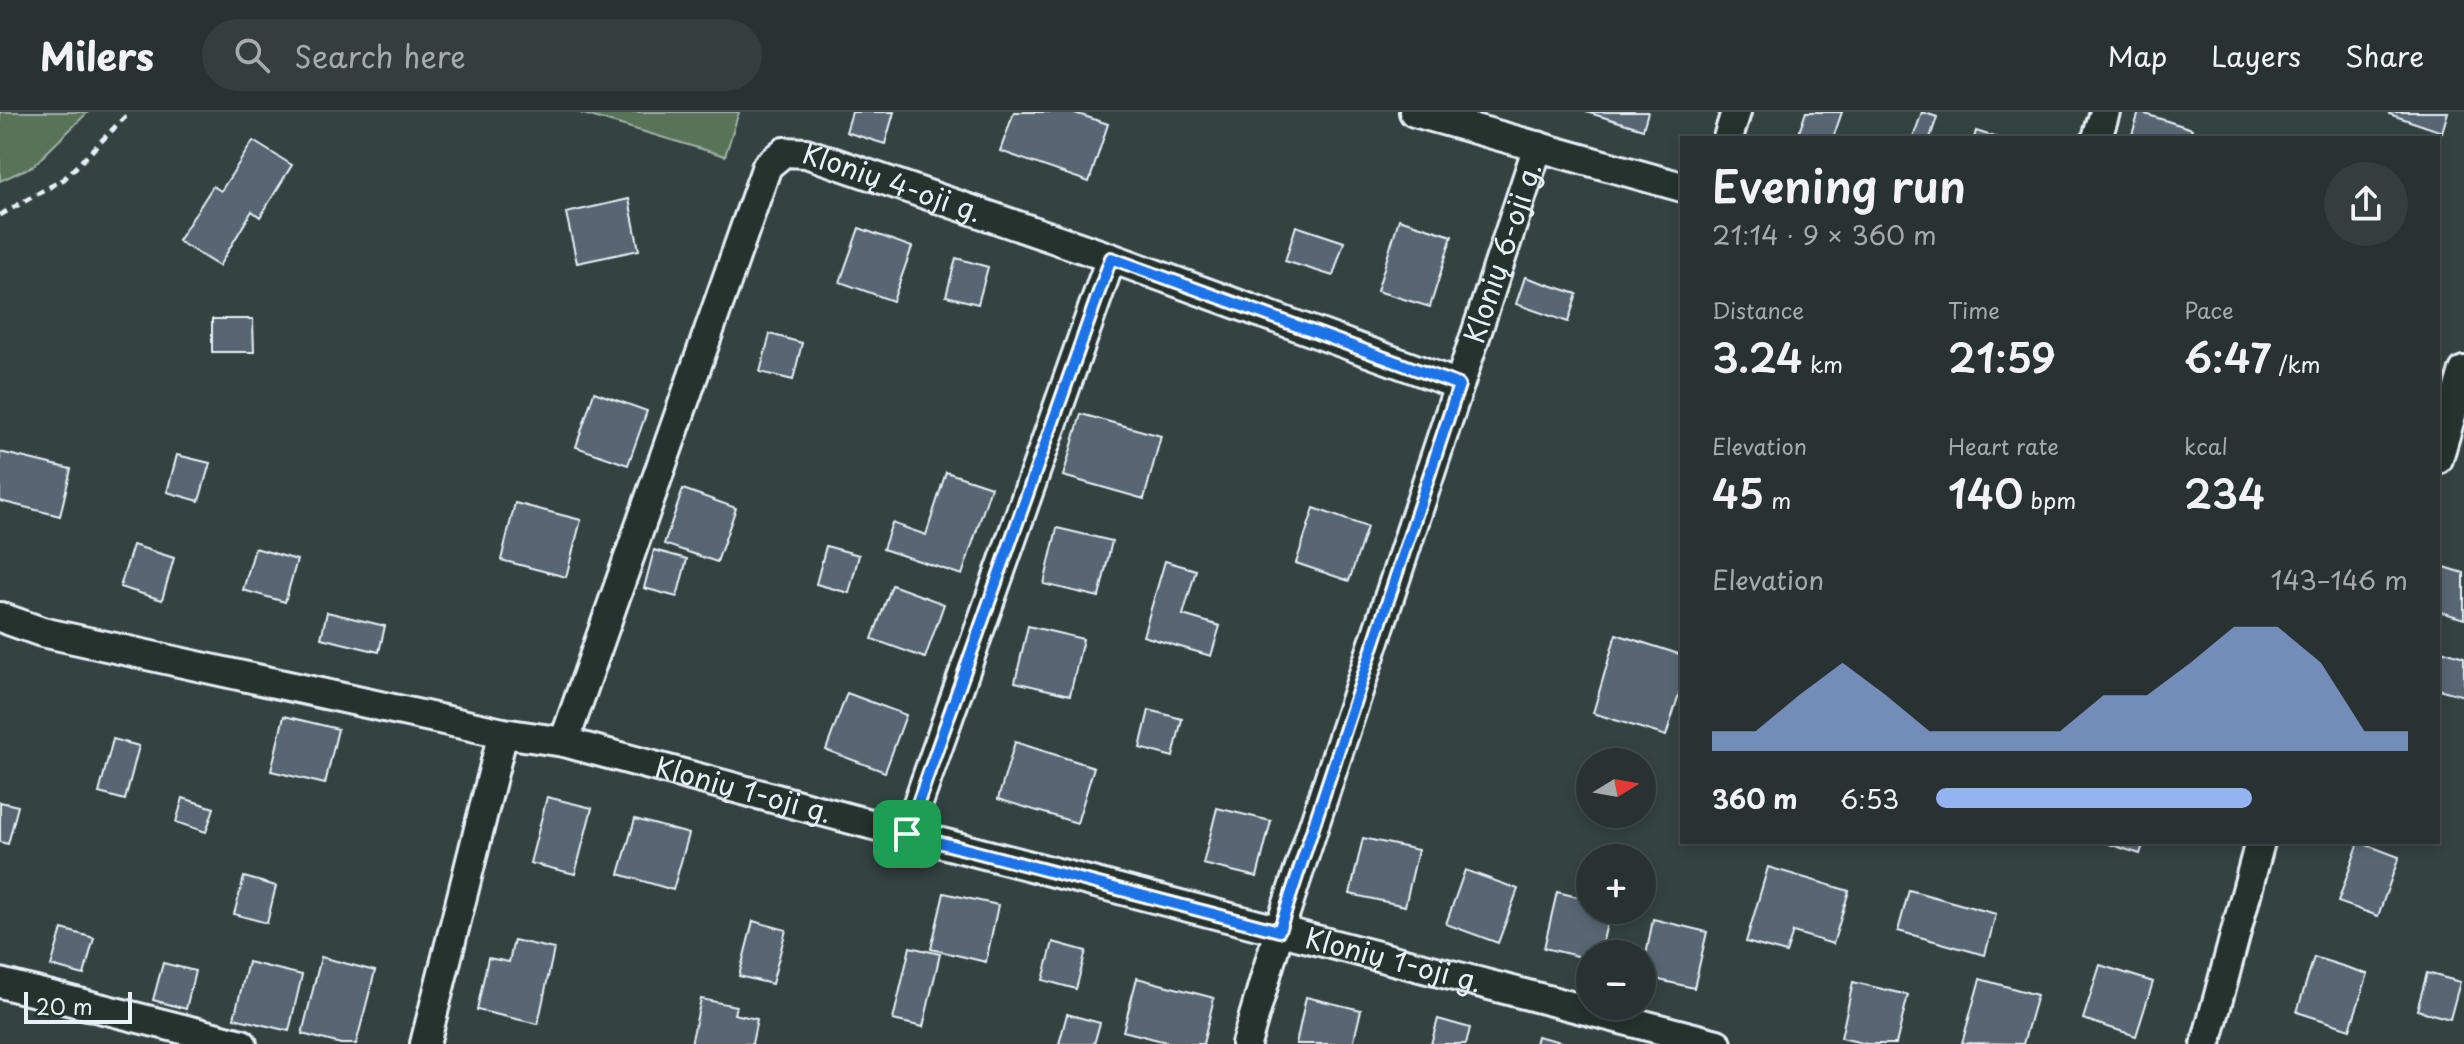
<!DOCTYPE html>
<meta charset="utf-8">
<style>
body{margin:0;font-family:"Playpen Sans",sans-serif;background:#343e3e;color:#f1f3f6;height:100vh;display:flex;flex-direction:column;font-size:30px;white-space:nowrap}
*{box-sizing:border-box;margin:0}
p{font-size:26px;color:#a5aaac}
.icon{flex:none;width:44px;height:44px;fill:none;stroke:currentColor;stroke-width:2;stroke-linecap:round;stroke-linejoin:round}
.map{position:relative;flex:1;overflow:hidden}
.drawer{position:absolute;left:1680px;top:24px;width:760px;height:708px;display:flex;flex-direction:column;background:#283232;border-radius:0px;box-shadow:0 4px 12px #0003,0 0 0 2px #444d4d}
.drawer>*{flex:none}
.needle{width:52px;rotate:79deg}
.controls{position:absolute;left:1576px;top:636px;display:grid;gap:16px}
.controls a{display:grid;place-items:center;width:80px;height:80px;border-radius:50%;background:#283232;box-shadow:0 4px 12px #0003,0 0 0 2px #444d4d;font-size:40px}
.scale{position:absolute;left:24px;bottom:20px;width:108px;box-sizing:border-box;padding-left:8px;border:4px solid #e8f1f8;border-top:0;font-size:22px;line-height:28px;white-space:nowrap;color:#e8f1f8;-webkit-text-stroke:6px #26332d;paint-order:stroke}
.pin{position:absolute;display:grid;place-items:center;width:68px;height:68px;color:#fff;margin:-34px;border-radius:16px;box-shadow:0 4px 12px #0006}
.round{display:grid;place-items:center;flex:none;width:84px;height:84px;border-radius:42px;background:#343e3e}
.summary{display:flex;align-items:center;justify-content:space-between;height:136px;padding:0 32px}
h1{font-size:44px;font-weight:600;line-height:60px}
.figures{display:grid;grid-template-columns:repeat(3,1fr);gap:12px;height:136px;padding:8px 32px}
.figures div{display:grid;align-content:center}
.figures b{font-size:40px;font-weight:600}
.figures small{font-size:22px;font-weight:400}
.figures p{font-size:22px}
.chart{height:224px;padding:16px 32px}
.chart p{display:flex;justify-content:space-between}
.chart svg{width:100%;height:144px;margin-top:8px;fill:#95b2f1;opacity:.7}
ul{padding:0 32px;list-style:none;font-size:26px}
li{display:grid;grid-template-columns:128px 96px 1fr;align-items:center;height:60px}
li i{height:20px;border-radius:10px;background:#95b2f1}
header{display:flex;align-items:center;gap:48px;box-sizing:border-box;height:112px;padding:0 40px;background:#283232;border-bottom:2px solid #444d4d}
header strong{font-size:38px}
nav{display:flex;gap:44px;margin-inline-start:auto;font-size:28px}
.search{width:560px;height:72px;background:#343e3e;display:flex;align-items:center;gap:20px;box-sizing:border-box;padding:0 28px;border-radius:44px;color:#a5aaac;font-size:30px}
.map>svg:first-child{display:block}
</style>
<header>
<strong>Milers</strong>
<div class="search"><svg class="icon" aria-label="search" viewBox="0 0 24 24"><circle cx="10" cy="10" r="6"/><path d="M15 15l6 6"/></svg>Search here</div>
<nav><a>Map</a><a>Layers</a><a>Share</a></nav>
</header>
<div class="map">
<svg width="2464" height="932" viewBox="0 0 2464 932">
<rect width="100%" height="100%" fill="#354242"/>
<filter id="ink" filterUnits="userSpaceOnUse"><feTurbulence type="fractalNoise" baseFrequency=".0125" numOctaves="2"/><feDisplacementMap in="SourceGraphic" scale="16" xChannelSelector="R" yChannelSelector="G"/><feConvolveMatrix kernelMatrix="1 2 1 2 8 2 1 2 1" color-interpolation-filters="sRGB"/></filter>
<g filter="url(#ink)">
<g fill="#597358" stroke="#a0b2a8" stroke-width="2">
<polygon points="0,0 88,0 33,54 0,69"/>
<polygon points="577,0 739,0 725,44"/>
</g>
<g fill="#586673" stroke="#e8f1f8" stroke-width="2">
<polygon points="852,0 894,0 885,32 846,20"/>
<polygon points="1014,0 1072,0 1108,12 1089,70 1000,39"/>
<polygon points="1586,0 1648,0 1643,17"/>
<polygon points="1806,0 1842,0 1833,26 1797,26"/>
<polygon points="1922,0 1937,5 1930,26 1913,26"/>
<polygon points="2139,0 2192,17 2189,26 2131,26"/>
<polygon points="2390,0 2448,0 2442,20 2389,2"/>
<polygon points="1976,19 1998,26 1974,26"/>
<polygon points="253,29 292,53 260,105 252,99 219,154 178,129 213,74 221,79"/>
<polygon points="629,87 639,138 577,151 566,101"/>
<polygon points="1399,107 1452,124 1430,195 1377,179"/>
<polygon points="1296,114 1344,130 1333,164 1285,149"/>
<polygon points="859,116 912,135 893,189 840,170"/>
<polygon points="956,146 988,155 978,192 946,184"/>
<polygon points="1525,165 1577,182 1568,210 1516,192"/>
<polygon points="212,207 253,207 254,240 212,240"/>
<polygon points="770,222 802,231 793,268 760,260"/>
<polygon points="594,280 647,299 628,353 576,335"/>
<polygon points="1081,302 1161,324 1144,387 1063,364"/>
<polygon points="0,340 71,357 60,404 0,389"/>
<polygon points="177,343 210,351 199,389 167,380"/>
<polygon points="946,360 991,375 962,463 883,437 892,411 926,423"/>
<polygon points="683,377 736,396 717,450 664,432"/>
<polygon points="515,391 581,408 566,465 501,448"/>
<polygon points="1314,396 1367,415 1349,469 1296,451"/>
<polygon points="1057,416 1112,429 1099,485 1044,472"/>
<polygon points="133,433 174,446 162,488 120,475"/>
<polygon points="826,434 859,443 849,481 816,472"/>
<polygon points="255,436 297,448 285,490 243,478"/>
<polygon points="654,438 687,447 677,485 644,476"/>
<polygon points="1165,449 1196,458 1183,503 1220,514 1211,544 1143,524"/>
<polygon points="2438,453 2464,461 2464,507 2438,499"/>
<polygon points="892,473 944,492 925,546 872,527"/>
<polygon points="327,500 385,514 379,540 321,526"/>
<polygon points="1028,514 1083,527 1070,583 1015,570"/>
<polygon points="1616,522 1682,543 1682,572 1666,624 1593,601"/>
<polygon points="2438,537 2464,545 2464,584 2438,577"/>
<polygon points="847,581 906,603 885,660 826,638"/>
<polygon points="1149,598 1182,607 1173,645 1140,636"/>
<polygon points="284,604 338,617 325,672 271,659"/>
<polygon points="113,627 139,634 125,688 99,681"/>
<polygon points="1015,630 1094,655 1077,711 998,687"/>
<polygon points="547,685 592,696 575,762 530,751"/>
<polygon points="183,686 214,696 206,720 176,710"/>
<polygon points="0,690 18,694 8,732 0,730"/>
<polygon points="1217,696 1271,709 1257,765 1203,752"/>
<polygon points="635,707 689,722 673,778 619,762"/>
<polygon points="1363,726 1418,738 1405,794 1350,782"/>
<polygon points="2103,730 2144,730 2140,742"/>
<polygon points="2359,730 2399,745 2378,804 2338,790"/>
<polygon points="1768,755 1849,779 1833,832 1793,820 1786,841 1746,830"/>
<polygon points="1465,758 1518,777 1498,831 1446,812"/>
<polygon points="244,765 276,774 267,811 234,802"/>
<polygon points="1909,778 1996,802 1985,843 1898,819"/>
<polygon points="1557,780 1590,788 1590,798 1610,798 1600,842 1590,842 1590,847 1544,836"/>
<polygon points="944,781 998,793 986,850 931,837"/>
<polygon points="1653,807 1707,820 1694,876 1642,864"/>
<polygon points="753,809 786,818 772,872 739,864"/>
<polygon points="62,817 94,826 84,863 51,854"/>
<polygon points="514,828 554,837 538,912 477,898 488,846 509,850"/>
<polygon points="1053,830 1086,839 1076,877 1043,868"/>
<polygon points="910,835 940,842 923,915 893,908"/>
<polygon points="321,845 375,859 356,932 341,932 302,922"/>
<polygon points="2314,845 2368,862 2350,917 2297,900"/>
<polygon points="248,850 302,863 289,919 234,906"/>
<polygon points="163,851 195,859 186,897 153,888"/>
<polygon points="2100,853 2153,870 2136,924 2083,907"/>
<polygon points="2427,861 2460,870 2450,907 2417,898"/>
<polygon points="1137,866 1214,886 1203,932 1174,932 1123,919"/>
<polygon points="1980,867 2037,883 2023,932 1962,931"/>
<polygon points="1853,870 1908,883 1896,932 1867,932 1841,926"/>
<polygon points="1306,885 1361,898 1353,932 1296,932"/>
<polygon points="701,887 736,894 734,902 757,907 752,932 691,932"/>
<polygon points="1067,902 1100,911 1094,932 1059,932"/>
<polygon points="1438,907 1470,916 1466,932 1431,932"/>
<polygon points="1537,924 1569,932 1535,932"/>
</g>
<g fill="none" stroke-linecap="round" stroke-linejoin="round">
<defs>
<g id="street">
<polyline points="1414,0 1682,75"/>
<polyline points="1728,26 1736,0"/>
<polyline points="2097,26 2105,0"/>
<polyline points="2438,347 2464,259"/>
<path id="s1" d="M0 505 42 520 503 621 564 630 907 722 1717 932"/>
<path id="s2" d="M564 630 767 54 784 40 806 41 1111 146 1459 273"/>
<polyline points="907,722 1111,146"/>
<polyline points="0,871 242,932"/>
<polyline points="425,932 503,621"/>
<path id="s3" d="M1246 932 1279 819 1538 34"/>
<polyline points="2206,932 2260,730"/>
</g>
</defs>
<use href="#street" stroke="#e8f1f8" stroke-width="34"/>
<polyline stroke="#e8f1f8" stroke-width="5" stroke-dasharray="8 6" stroke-linecap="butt" points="0,103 64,67 130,0"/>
<use href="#street" stroke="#26332d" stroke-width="28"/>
</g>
</g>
<g fill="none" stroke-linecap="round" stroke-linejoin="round" filter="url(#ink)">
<defs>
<polygon id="route" points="1111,146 1459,273 1279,819 907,722"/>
</defs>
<use href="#route" stroke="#fff" stroke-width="16"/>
<use href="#route" stroke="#1a73e8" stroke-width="10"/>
</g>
<g text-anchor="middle" stroke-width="6" stroke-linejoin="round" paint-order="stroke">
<g font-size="28" fill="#e8f1f8" stroke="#26332d">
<text dy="10" stroke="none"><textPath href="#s2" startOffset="746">Klonių 4-oji g.</textPath></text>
<text dy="10" stroke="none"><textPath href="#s3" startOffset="832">Klonių 6-oji g.</textPath></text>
<text dy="10" stroke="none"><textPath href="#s1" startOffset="764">Klonių 1-oji g.</textPath></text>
<text dy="10" stroke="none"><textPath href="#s1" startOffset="1436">Klonių 1-oji g.</textPath></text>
</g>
</g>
</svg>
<div class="controls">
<a><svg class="needle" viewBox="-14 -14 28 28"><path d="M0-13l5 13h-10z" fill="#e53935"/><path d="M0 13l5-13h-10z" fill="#a5aaac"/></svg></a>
<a>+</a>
<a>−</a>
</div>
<div class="scale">20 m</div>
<div class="pin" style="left:907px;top:722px;background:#1e9e55"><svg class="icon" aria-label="arrive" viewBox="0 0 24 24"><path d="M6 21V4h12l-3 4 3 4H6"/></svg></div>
<section class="drawer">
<div class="summary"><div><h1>Evening run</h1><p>21:14 · 9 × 360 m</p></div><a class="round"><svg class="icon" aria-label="share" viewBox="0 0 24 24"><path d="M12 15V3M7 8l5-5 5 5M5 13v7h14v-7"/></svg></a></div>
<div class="figures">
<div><p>Distance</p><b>3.24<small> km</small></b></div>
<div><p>Time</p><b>21:59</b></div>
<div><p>Pace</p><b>6:47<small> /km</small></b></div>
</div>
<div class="figures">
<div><p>Elevation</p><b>45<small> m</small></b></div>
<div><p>Heart rate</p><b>140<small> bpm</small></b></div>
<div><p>kcal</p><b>234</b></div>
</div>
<div class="chart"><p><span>Elevation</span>143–146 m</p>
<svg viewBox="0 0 160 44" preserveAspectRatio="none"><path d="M0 44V38L10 38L20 27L30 17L40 27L50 38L60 38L70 38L80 38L90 27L100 27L110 17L120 6L130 6L140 17L150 38L160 38V44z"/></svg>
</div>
<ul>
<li><b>360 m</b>6:53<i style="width:67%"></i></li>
</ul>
</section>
</div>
